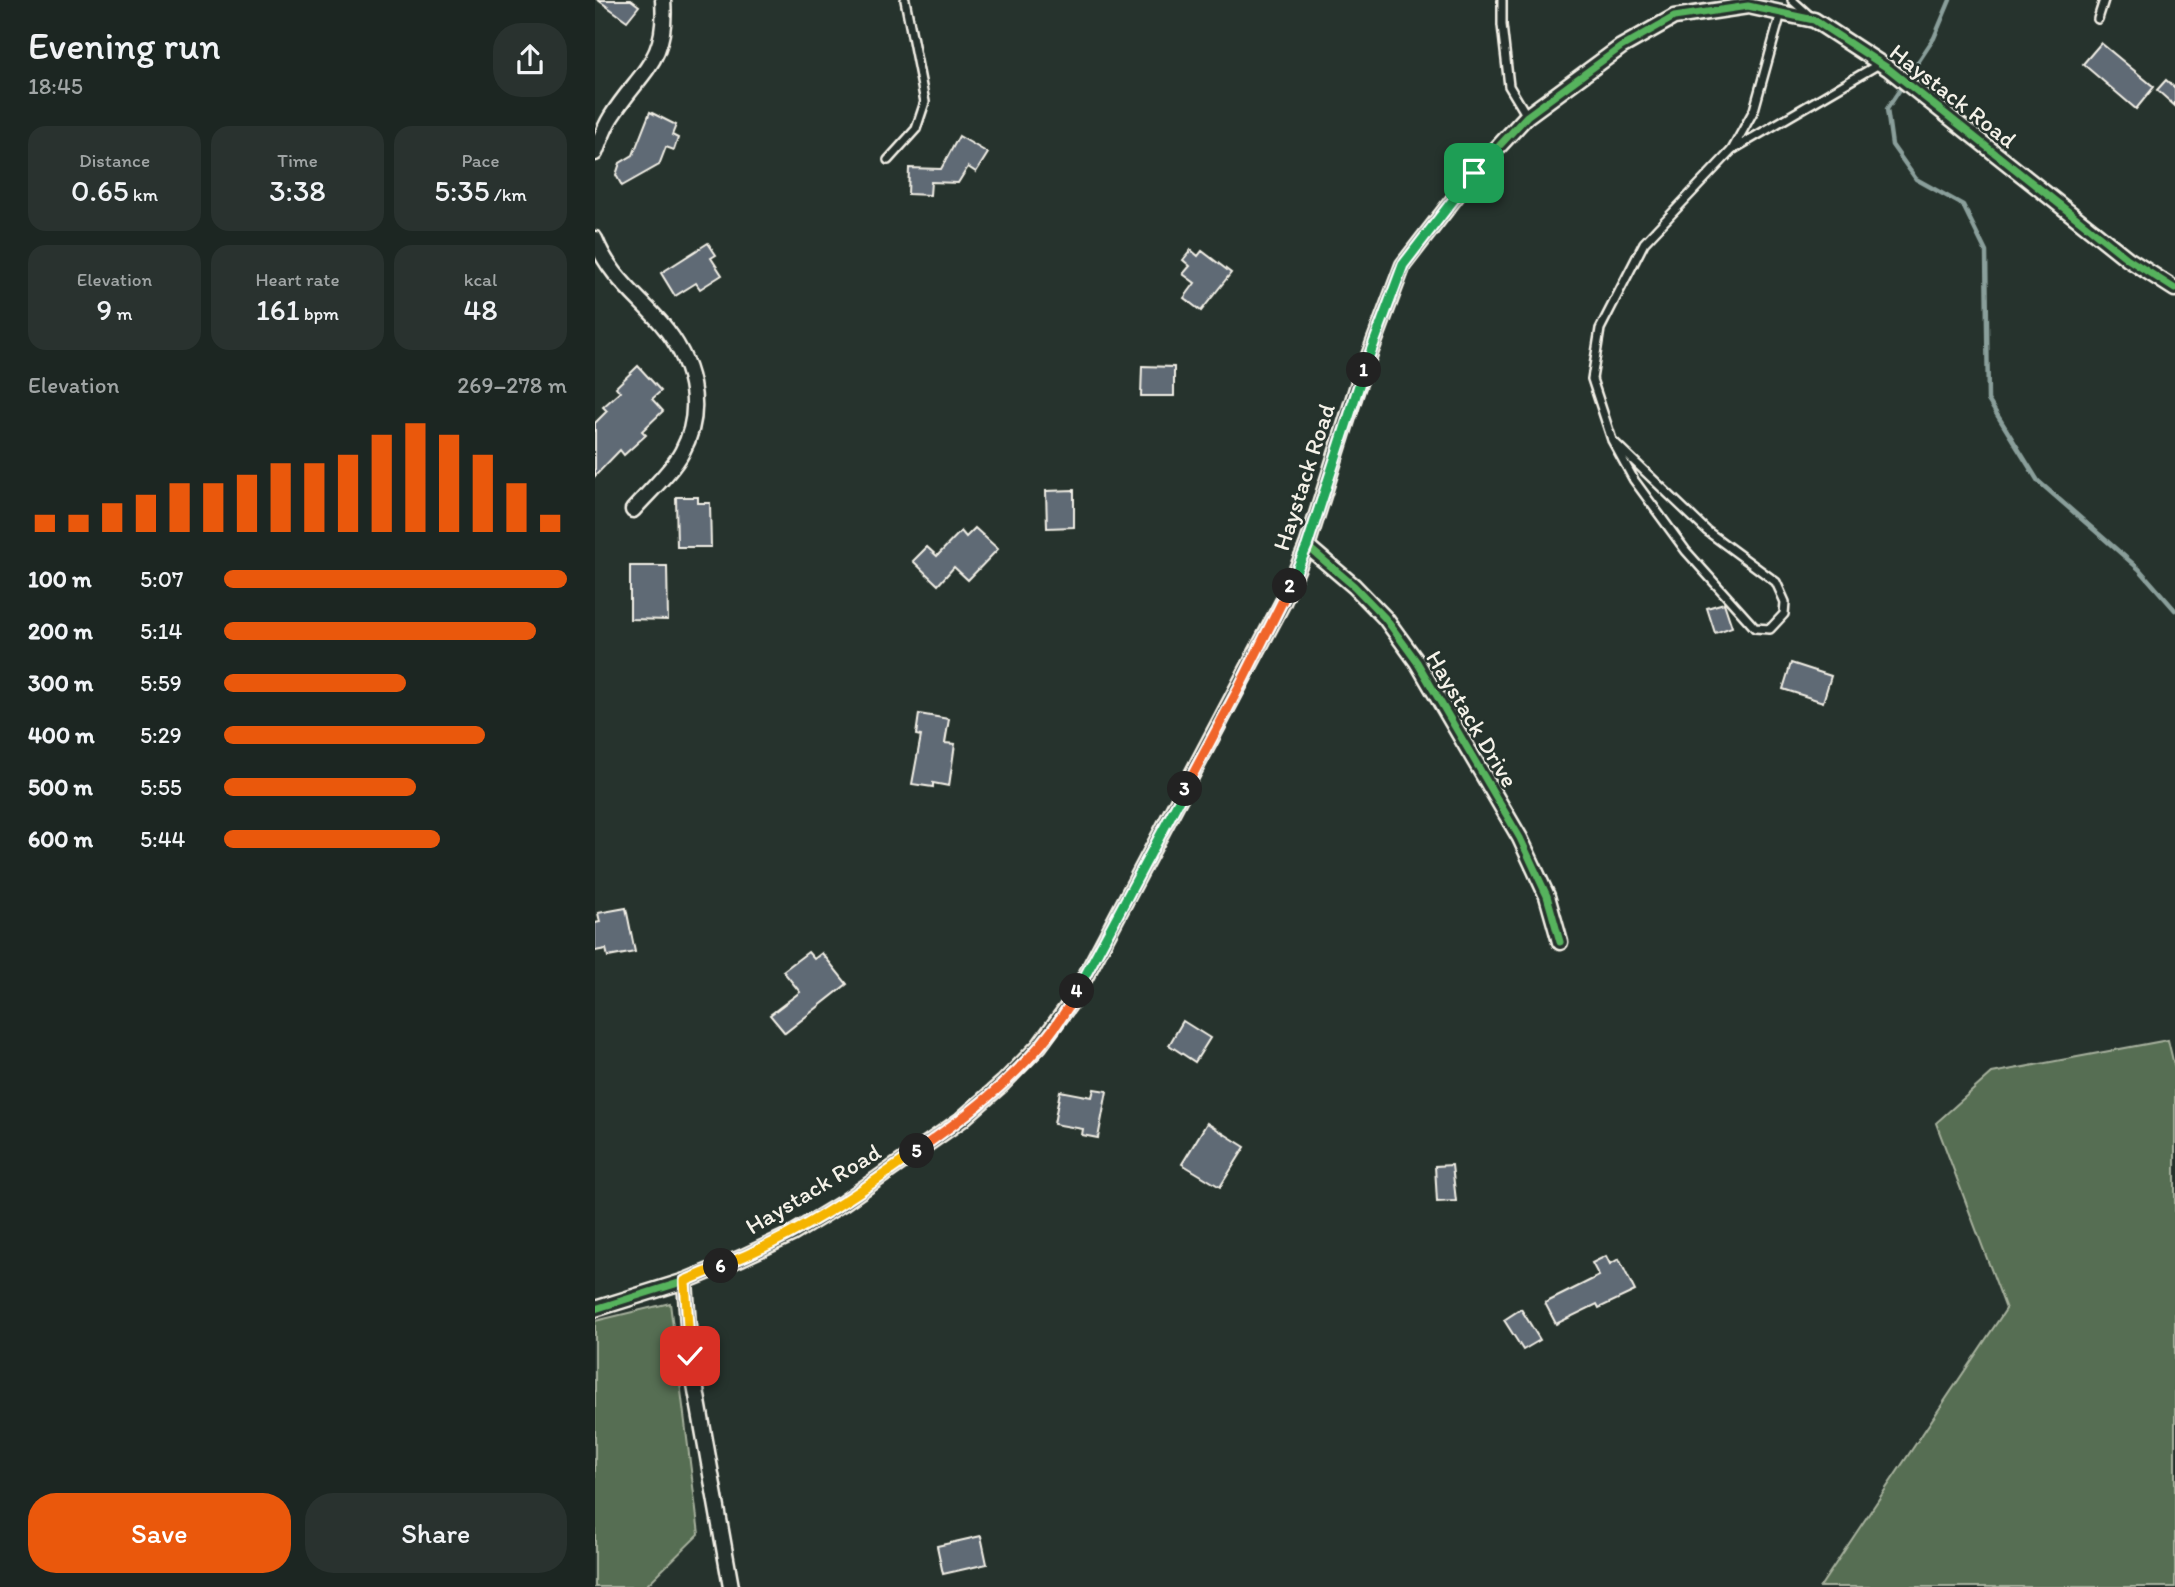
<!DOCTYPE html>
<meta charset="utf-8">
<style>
body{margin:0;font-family:Itim,sans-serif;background:#29322f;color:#f1f3f6;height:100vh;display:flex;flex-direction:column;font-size:26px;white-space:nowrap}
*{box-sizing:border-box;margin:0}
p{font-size:23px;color:#a0a5a5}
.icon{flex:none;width:38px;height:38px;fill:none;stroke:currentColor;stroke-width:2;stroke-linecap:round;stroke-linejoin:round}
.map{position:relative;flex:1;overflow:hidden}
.sheet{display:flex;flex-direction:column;background:#1c2622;width:595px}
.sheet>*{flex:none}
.pin{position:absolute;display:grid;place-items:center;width:60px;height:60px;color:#fff;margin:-30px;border-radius:14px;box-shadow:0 4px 10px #0006}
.km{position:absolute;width:35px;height:35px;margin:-18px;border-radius:50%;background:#222;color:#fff;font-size:19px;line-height:35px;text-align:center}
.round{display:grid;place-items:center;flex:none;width:74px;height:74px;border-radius:28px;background:#29322f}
.summary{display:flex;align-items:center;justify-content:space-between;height:119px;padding:0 28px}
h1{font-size:38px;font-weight:600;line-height:52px}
.metrics{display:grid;grid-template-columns:repeat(3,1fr);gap:10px;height:119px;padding:7px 28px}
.metrics div{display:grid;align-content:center;border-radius:18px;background:#29322f;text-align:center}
.metrics b{font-size:30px;font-weight:600}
.metrics small{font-size:19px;font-weight:400}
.metrics p{font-size:19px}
.chart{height:196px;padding:14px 28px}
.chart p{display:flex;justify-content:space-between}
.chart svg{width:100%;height:126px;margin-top:7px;stroke:#ea580c;stroke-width:6}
.button{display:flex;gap:14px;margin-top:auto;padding:14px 28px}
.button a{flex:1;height:80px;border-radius:28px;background:#ea580c;color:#fff;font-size:28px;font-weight:600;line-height:80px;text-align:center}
.button a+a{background:#29322f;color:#f1f3f6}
ul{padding:0 28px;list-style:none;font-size:23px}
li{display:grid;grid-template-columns:112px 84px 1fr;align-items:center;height:52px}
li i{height:18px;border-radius:9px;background:#ea580c}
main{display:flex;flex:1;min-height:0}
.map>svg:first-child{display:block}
</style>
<main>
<section class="sheet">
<div class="summary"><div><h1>Evening run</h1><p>18:45</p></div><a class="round"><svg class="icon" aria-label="share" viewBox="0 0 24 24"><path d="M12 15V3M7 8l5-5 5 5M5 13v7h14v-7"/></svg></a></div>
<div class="metrics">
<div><p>Distance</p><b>0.65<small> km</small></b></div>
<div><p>Time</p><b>3:38</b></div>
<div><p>Pace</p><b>5:35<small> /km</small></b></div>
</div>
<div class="metrics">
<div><p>Elevation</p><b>9<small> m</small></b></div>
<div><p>Heart rate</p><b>161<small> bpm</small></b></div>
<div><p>kcal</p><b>48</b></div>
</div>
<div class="chart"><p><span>Elevation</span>269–278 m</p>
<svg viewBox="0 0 160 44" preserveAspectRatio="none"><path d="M5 44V38M15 44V38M25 44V34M35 44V31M45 44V27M55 44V27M65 44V24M75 44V20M85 44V20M95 44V17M105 44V10M115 44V6M125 44V10M135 44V17M145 44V27M155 44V38"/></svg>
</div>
<ul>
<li><b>100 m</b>5:07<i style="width:100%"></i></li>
<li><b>200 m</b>5:14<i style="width:91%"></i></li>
<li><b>300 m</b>5:59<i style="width:53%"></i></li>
<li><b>400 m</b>5:29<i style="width:76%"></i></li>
<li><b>500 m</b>5:55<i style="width:56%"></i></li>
<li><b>600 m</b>5:44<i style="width:63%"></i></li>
</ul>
<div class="button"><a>Save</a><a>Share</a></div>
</section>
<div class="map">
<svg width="1580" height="1587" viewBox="0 0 1580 1587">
<rect width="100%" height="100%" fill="#26332d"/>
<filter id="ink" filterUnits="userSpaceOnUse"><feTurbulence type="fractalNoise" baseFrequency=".0143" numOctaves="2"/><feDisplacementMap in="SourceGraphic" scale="14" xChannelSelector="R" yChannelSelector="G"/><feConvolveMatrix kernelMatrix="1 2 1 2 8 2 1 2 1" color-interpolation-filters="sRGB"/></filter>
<g filter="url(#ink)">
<g fill="#576e52" stroke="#a6b09d" stroke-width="2">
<polygon points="1573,1040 1580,1069 1580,1587 1225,1587 1411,1309 1341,1123 1397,1073"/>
<polygon points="75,1303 104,1534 50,1587 0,1587 0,1321"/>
</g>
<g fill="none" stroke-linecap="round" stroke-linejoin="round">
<polyline stroke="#8a9f9b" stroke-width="4.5" points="1355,0 1339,38 1292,109 1297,145 1321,179 1368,205 1391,252 1393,400 1443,481 1544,569 1580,610"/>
</g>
<g fill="#5f6a74" stroke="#f4f1e8" stroke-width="2">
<polygon points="3,0 36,0 44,6 32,21"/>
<polygon points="1506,43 1559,87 1541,109 1488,64"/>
<polygon points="1571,80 1580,88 1580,106 1562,90"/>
<polygon points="55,112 81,125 77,135 83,138 79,150 71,147 64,165 27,186 21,175 25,163 38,155"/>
<polygon points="364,136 393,153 381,172 373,167 363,183 336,182 335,195 313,194 314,168 346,169"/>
<polygon points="113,243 121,255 116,258 127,275 105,289 101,283 80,296 66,273"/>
<polygon points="596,250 603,256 607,251 636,273 606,311 589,298 600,283 588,274 595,266 588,260"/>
<polygon points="43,366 66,391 57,399 68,411 47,431 51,435 29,455 25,450 0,476 0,423 12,411 8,407 25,392 21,387"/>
<polygon points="547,366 579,367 579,396 546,396"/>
<polygon points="479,490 479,527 452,528 451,491"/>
<polygon points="81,497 103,497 103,503 115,503 116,547 82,547"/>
<polygon points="380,528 403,549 373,580 359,567 343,585 318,561 332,547 342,556 366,531 371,537"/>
<polygon points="35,566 72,566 73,620 35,619"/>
<polygon points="1129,603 1137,627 1120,633 1112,608"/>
<polygon points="1196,663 1236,676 1228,702 1188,689"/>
<polygon points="324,714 354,719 350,743 360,744 354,786 338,783 338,787 317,784 326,736 321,735"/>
<polygon points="31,908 40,952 13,957 11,949 0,951 0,923 5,922 3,913"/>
<polygon points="213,952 219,959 227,953 252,984 190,1033 175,1015 205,992 188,971"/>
<polygon points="588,1021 615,1038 600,1062 574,1045"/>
<polygon points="499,1089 512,1091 503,1138 487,1135 488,1129 459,1124 465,1091 497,1097"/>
<polygon points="612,1123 650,1147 625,1187 587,1164"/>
<polygon points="857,1165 861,1201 842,1202 840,1166"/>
<polygon points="1011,1256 1015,1264 1024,1259 1040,1291 1004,1308 1002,1304 961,1324 950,1303 1004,1276 997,1263"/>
<polygon points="926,1309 945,1340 928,1350 909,1320"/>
<polygon points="386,1536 392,1564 348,1574 342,1546"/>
</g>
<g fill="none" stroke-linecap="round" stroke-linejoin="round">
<defs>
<g id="service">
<polyline points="907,0 907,25 914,86 932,116"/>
<polyline points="1197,0 1216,17"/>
<polyline points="1503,19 1509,0"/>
<polyline points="1137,150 1284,64"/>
<polyline points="293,160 321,129 330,102 310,0"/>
<polyline points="1017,440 1112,531 1181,582 1190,602 1189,614 1175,629 1160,628 1091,551 1039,480 1017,440 997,379 1005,329 1049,243 1137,150 1159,110 1186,13"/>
</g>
<g id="minor">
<path d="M0 153C5 141 9 128 16 117 45 71 73 62 68 0"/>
<path d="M0 239C14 275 41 295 66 323 97 359 111 408 87 452 78 470 52 494 38 510"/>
<polyline points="712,546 759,586 790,618 822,662 925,838 952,896 965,942"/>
<polyline points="90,1281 95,1356 136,1587"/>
<polyline points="0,1309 90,1281 146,1258 197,1234 248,1203 366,1120 408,1083 444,1046 479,998 688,602 712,546 762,388 808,265 879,173 932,116 1026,47 1079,17 1153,6 1219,20 1294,69 1533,259 1580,289"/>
</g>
</defs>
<use href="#service" stroke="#f4f1e8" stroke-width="12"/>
<use href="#minor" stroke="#f4f1e8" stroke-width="19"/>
<use href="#service" stroke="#26332d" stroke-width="7"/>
<use href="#minor" stroke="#26332d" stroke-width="14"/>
<defs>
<g id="cycleway">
<polyline points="712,546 759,586 790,618 822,662 925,838 952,896 965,942"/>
<polyline points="0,1309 90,1281 146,1258 197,1234 248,1203 366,1120 408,1083 444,1046 479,998 688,602 712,546 762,388 808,265 879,173 932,116 1026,47 1079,17 1153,6 1219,20 1294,69 1533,259 1580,289"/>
</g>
</defs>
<use href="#cycleway" stroke="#26332d" stroke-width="11"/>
<use href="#cycleway" stroke="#56b35d" stroke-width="7"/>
</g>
</g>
<g fill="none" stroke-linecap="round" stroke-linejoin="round" filter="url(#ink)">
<defs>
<polyline id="split-1" points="769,370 808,265 879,173"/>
<polyline id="split-2" points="695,586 712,546 769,370"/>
<polyline id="split-3" points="590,789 646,684 695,586"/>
<polyline id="split-4" points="482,991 590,789"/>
<path id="split-5" d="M322 1151C383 1108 448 1058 482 991"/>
<path id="split-6" d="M126 1266C199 1237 259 1197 322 1151"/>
<polyline id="split-7" points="95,1356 90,1281 126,1266"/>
</defs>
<use href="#split-1" stroke="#fff" stroke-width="14"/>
<use href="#split-2" stroke="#fff" stroke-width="14"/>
<use href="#split-3" stroke="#fff" stroke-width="14"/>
<use href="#split-4" stroke="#fff" stroke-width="14"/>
<use href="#split-5" stroke="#fff" stroke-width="14"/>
<use href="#split-6" stroke="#fff" stroke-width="14"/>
<use href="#split-7" stroke="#fff" stroke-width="14"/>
<use href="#split-1" stroke="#22a559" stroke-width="9"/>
<use href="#split-2" stroke="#22a559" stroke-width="9"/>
<use href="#split-3" stroke="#f0652b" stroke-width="9"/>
<use href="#split-4" stroke="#22a559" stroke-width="9"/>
<use href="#split-5" stroke="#f0652b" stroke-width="9"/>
<use href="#split-6" stroke="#f5b400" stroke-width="9"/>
<use href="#split-7" stroke="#f5b400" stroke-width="9"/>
</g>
<g text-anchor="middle" stroke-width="5" stroke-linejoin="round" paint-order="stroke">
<g font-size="24" fill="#f4f1e8" stroke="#26332d">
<text transform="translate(1358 96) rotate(38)" y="8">Haystack Road</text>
<text transform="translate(709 477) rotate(-72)" y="8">Haystack Road</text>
<text transform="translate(877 719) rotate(59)" y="8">Haystack Drive</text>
<text transform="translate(218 1189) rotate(-31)" y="8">Haystack Road</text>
</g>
</g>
</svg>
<div class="pin" style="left:879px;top:173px;background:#1e9e55"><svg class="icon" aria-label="arrive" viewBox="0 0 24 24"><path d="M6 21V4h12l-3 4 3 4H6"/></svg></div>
<div class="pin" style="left:95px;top:1356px;background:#d93025"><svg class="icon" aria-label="check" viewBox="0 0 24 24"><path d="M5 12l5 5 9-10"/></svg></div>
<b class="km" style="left:769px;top:370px">1</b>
<b class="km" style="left:695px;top:586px">2</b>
<b class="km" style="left:590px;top:789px">3</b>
<b class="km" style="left:482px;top:991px">4</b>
<b class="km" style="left:322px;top:1151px">5</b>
<b class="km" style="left:126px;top:1266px">6</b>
</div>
</main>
